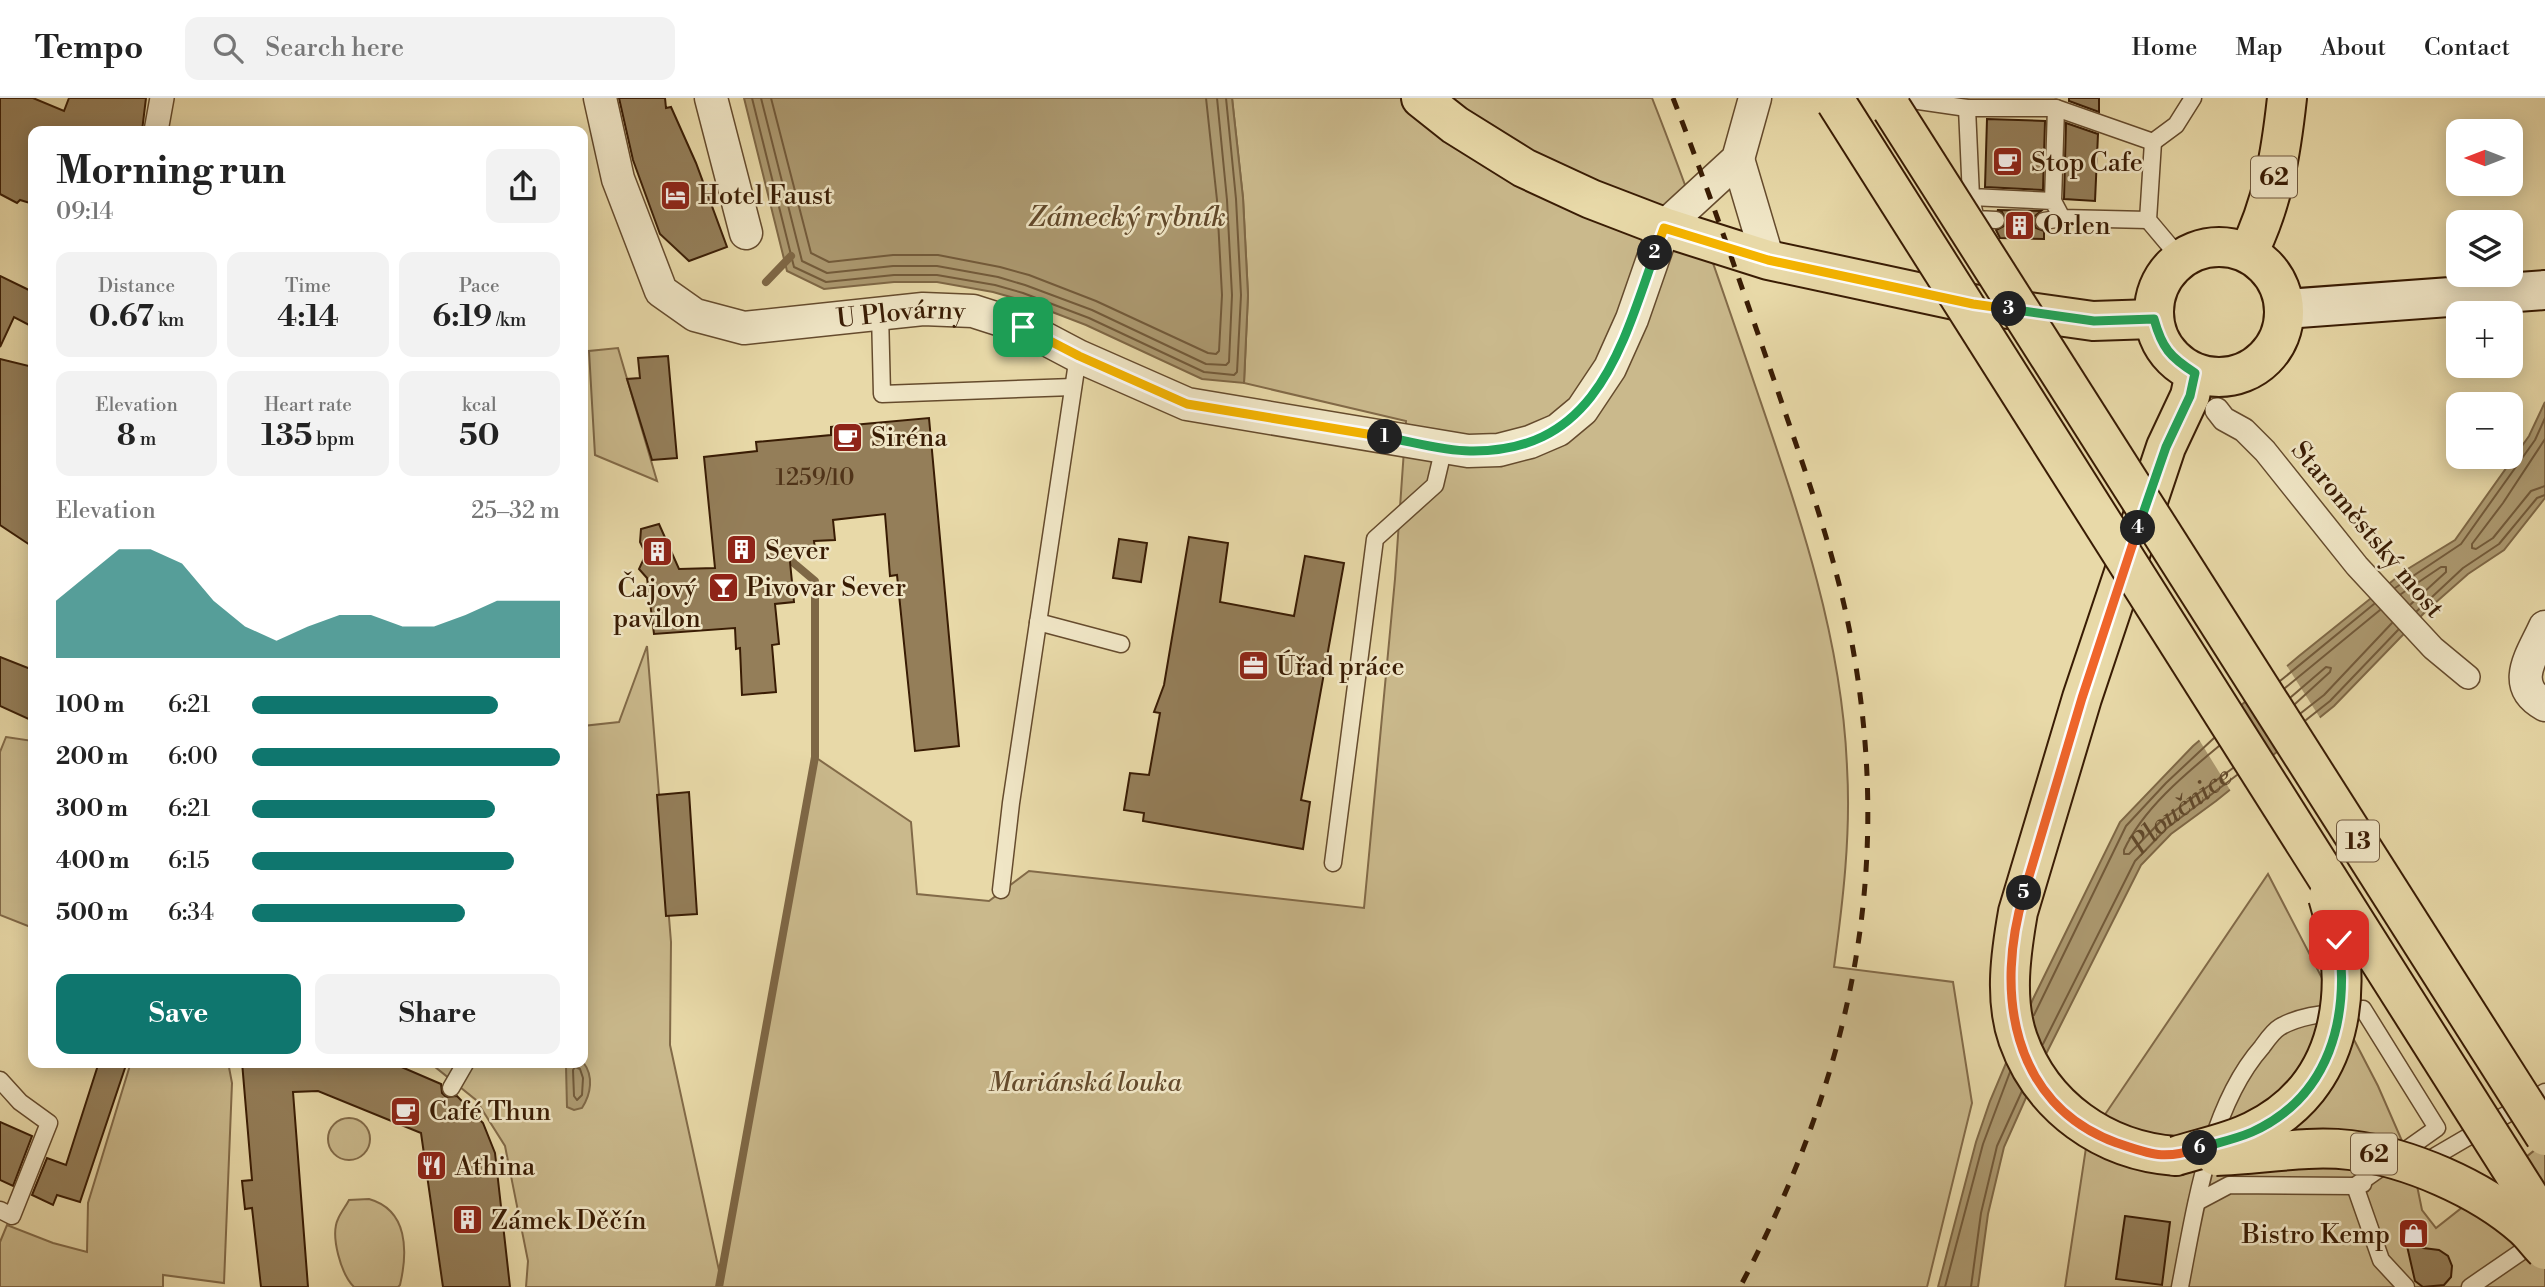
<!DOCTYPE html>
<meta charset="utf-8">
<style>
body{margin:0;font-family:"Libre Bodoni",serif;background:#f2f2f2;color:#222;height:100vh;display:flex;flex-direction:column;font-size:26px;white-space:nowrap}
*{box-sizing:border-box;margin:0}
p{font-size:23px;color:#767676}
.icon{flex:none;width:38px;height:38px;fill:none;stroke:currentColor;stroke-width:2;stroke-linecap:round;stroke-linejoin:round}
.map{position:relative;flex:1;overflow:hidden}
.sheet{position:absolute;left:28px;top:28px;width:560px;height:942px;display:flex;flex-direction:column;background:#fff;border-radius:14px;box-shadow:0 4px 18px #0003}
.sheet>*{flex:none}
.needle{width:46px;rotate:270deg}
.fabs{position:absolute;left:2446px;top:21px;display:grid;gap:14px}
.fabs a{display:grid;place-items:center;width:77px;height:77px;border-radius:14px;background:#fff;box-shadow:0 4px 18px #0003;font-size:35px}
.pin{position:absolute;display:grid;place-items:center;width:60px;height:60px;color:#fff;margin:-30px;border-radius:14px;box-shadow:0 4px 10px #0006}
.km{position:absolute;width:35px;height:35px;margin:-18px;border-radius:50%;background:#222;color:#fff;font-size:19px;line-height:35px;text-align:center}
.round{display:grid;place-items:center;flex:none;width:74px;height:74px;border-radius:14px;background:#f2f2f2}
.head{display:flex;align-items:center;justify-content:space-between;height:119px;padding:0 28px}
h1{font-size:38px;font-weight:700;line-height:52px}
.figures{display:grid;grid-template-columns:repeat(3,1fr);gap:10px;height:119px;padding:7px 28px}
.figures div{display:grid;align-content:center;border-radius:14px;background:#f2f2f2;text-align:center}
.figures b{font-size:30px;font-weight:700}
.figures small{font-size:19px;font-weight:400}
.figures p{font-size:19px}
.chart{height:196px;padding:14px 28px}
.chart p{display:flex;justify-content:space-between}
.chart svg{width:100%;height:126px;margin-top:7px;fill:#0f766e;opacity:.7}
.cta{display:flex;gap:14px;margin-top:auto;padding:14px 28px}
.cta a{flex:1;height:80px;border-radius:14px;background:#0f766e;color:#fff;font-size:28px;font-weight:700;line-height:80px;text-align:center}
.cta a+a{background:#f2f2f2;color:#222}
ul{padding:0 28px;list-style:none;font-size:23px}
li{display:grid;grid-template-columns:112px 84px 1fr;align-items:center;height:52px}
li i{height:18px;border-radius:9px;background:#0f766e}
header{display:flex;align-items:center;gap:42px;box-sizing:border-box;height:98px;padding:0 35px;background:#fff;border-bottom:2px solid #e0e0e0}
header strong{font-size:33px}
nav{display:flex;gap:38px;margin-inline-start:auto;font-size:24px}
.search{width:490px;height:63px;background:#f2f2f2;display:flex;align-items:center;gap:18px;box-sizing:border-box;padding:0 24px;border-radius:14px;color:#767676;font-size:26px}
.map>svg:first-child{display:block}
</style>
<header>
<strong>Tempo</strong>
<div class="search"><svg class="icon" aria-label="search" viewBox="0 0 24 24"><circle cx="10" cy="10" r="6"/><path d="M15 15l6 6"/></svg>Search here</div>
<nav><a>Home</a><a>Map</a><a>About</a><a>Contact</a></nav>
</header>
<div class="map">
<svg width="2545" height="1189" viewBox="0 0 2545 1189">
<rect width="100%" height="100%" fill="#e8d9a8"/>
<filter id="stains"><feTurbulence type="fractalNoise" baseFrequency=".00286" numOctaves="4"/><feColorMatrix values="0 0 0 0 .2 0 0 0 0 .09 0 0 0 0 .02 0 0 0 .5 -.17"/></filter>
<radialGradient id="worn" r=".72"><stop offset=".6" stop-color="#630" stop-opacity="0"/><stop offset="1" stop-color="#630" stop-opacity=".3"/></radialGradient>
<g fill="#cab98c" stroke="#826a48" stroke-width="2">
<path d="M1232 0H1652C1691 99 1725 199 1759 299 1800 419 1842 541 1847 669 1851 736 1843 803 1834 869L1953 884 1972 1005 1927 1189H526L528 1163 505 1048 476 1002 435 969 422 964H583V628L619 624 647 548 671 844 670 947 720 1177 815 659 911 724 917 796 989 803 1029 773 1364 810 1395 481 1406 323 1244 285 1248 197 1243 100Z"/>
<polygon points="618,250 657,383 595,357 589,253"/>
<polygon points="6,639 33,643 33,830 0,817 0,654"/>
<polygon points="2268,776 2378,988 2413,1068 2422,1112 2436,1130 2545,1044 2545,1189 2065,1189 2087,1043"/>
<polygon points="131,964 228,964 232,985 224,1185 163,1177 163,1189 0,1189 0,1144 7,1127 53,1145 87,1154 88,1105"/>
<circle cx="349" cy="1041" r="21"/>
<path d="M369 1101C408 1112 408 1153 400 1187L398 1189H354C341 1176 330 1138 338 1121 341 1114 346 1108 349 1102Z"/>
</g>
<g fill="#ac9970" stroke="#7e6745" stroke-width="2">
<polygon points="744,0 1232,0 1243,100 1248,197 1244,285 1202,281 1086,227 1021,202 993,194 937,184 894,184 824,191 787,173"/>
<polygon points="2545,304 2545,400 2504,452 2468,476 2426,513 2334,608 2216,703 2171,736 2141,767 2041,966 2004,1049 1988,1116 1978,1189 1938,1189 1976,1044 1990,1003 2033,901 2120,724 2193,648 2299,558 2406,472 2455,442 2529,338"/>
<path d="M569 964H583C594 978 591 996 582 1010L574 1012 567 1009 566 968Z"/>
</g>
<g fill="#e8d9a8">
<polygon points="2285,565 2322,623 2281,655 2246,599"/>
<polygon points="2240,604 2275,660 2232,695 2198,640"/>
</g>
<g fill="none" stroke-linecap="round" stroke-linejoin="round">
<g stroke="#725a3a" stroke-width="2">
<polyline points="752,0 794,169 826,184 894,177 937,177 995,187 1023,195 1089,220 1204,274 1234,277 1237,274 1241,197 1236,101 1226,0"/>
<polyline points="761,0 802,163 827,175 893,168 937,168 998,179 1025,187 1092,212 1206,266 1226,267 1229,264 1232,197 1227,102 1217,0"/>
<polyline points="771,0 811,155 829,164 893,157 938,157 1000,169 1029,177 1096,203 1208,255 1216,256 1219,253 1222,197 1217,102 1206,0"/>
<polyline points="2545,341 2503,405 2472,446 2472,450 2476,451 2493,440 2531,393 2545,388"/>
<polyline points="2395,490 2461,446 2535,342 2545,320"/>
<polyline points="2401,496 2441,469 2446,469 2446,474 2411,506"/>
<polyline points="2417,513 2463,470 2499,446 2537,400 2545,397"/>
<polyline points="2280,583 2374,506"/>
<polyline points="2285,590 2380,512"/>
<polyline points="2291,599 2326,569 2331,570 2330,574 2295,606"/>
<polyline points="2301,615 2324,597 2392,525"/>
<polyline points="2306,622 2330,603 2398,532"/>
<path id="s1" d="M2219 648C2184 677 2143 711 2124 752V756H2129L2161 723 2233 670"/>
<polyline points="2034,917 2126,728 2166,685 2214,640"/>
<polyline points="2043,946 2135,763 2167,730 2237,677"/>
<polygon points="575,969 580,971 583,980 582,997 577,1002 574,998 573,972"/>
<polyline points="1945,1189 1983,1046 2010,974"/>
<polyline points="1971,1189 1981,1115 1997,1048 2022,993"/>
</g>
<g stroke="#7e6745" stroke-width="8">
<polyline points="766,184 791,158"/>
<polyline points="719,1189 815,659 815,483 783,456"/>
</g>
</g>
<g fill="#947e59" stroke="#391c04" stroke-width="2">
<polygon points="0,0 33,0 64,13 69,0 146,0 142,33 33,33 33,106 20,102 17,105 0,96"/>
<polygon points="619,0 665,0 666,10 671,9 696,65 727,149 689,163 660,136 633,62"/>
<polygon points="2069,0 2099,0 2099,14 2069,3"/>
<polygon points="1987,21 2045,23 2043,92 1985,89"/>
<polygon points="2066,25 2098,36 2095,103 2064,101"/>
<polygon points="1997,112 2041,113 2034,119 2034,124 2036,130 2044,133 2044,141 2000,140 1996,132 2004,128 2006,122 2002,114"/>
<polygon points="0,178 33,194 33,229 14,219 0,249"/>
<polygon points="668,258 677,360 652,362 627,281 640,280 638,260"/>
<polygon points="0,261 33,269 33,449 0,427"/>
<polygon points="929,320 959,648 915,653 897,477 890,478 885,416 833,422 835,442 814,443 815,451 789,454 794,504 775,506 779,546 772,547 776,594 742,597 740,550 736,551 735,530 654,536 647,480 639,471 646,456 640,444 641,431 659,426 679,471 715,470 704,359 757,353 756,344 831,337 831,329"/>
<polygon points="1189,439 1228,445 1220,504 1294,518 1305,458 1344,465 1301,702 1310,704 1303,751 1143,723 1144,715 1124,712 1130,675 1149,677 1160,615 1154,614 1164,587"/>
<polygon points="1119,441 1147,445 1141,484 1113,480"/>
<polygon points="0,559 33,572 33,623 0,608"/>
<polygon points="689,694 697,816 666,818 657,697"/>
<polygon points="99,964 127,964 80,1104 57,1097 53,1107 32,1097 47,1060 66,1067"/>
<polygon points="242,964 390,964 441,986 442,995 446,999 457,998 483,1025 495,1055 510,1189 443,1189 421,1035 318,993 293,994 308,1189 261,1189 252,1110 245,1111 242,1083 252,1082"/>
<polygon points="0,1024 32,1038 13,1088 0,1082"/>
<polygon points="2125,1118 2170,1124 2162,1187 2116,1181"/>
<polygon points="2407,1148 2439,1152 2448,1158 2452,1168 2451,1179 2444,1187 2423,1189 2415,1183"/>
</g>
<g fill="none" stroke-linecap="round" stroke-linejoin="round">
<defs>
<g id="service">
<polyline points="1898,0 1967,10 2056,10 2153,44"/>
<polyline points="1967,10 1971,99 2053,103 2062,120 2148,122"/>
<polyline points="2153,44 2148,122 2180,160"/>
<polyline points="2153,44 2176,27 2193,0"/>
<polyline points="2053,103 2056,10"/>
<polyline points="1973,109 1976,121 1996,122"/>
<polyline points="2044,123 2062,120"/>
<polyline points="880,215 882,296 1073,289"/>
<polyline points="1038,524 1121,546"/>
<polyline points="1333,765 1375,441 1435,387 1444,349"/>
<polyline points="1001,792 1011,705 1078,258"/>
<polyline points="0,982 20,1004 49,1025 12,1118 0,1112"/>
<polyline points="451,990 466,964"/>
<polyline points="2420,1067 2545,994"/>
<polyline points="2197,1104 2229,1087 2355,1088 2363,1086"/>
<path d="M2180 1189C2195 1112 2209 1009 2262 949 2267 942 2273 933 2280 929 2304 915 2336 915 2363 911L2437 1030 2355 1088 2381 1162 2406 1189"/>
<polyline points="2470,1189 2537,1143"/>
</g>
<g id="pedestrian">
<polyline points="156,33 162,0"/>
<polyline points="2217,312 2224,321 2244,332 2265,353 2357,468 2433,550 2468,579"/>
</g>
<g id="minor">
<path id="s2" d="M600 0 618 81 661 193 695 217 744 230 923 211 973 213 1023 229 1078 258 1187 306 1468 353 1499 352 1530 344 1558 332 1582 312 1610 270 1632 221 1664 129 1738 61 1755 0"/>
<polyline points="711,0 746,135"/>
<polyline points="1738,61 1768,162"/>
<path d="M2545 529C2532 558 2509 587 2545 607"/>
</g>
<polyline id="secondary" points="2285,211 2545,192"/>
<g id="primary">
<polyline points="1421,0 1455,27 1524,70 1591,101 1664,129 1768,162 1973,206 2093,223 2153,221"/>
<circle cx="2219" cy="214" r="65"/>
<path d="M2248 155C2273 105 2281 55 2287 0"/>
<path d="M2176 1058C2104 1053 2042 1009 2018 941 2004 901 2011 854 2018 814L2082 600 2166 349 2190 298 2195 275"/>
</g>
</defs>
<use href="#service" stroke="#654b2d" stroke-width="19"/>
<use href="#pedestrian" stroke="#654b2d" stroke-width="26"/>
<use href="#minor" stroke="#654b2d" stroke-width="35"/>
<use href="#secondary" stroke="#391c04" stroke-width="42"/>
<use href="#primary" stroke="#391c04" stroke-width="42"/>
<use href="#service" stroke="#f0e6c6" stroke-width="16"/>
<use href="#pedestrian" stroke="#f0e6c6" stroke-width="23"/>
<use href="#minor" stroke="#f0e6c6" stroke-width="32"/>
<use href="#secondary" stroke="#f0e6c6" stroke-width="38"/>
<use href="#primary" stroke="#e8d9a8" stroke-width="38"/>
<path stroke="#391c04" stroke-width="5" stroke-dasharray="12 12" stroke-linecap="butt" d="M1673 0C1709 93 1741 187 1774 282 1804 370 1837 459 1853 551 1894 782 1848 984 1740 1189"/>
<defs>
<g id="primary-bridge">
<polyline points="1836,4 2545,1124"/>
<polyline points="1892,11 2545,1038"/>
<path d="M2176 1058C2201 1050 2229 1045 2253 1033 2345 989 2356 888 2328 799"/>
<path d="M2216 1058C2260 1057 2305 1047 2350 1052 2408 1059 2480 1090 2524 1129 2531 1135 2538 1145 2545 1152"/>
</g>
</defs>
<use href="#primary-bridge" stroke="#391c04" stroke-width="42" stroke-linecap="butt"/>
<use href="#primary-bridge" stroke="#e8d9a8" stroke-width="38"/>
</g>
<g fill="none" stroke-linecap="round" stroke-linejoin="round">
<defs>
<polyline id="split-1" points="1023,229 1079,258 1187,306 1385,339"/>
<path id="split-2" d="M1385 339C1413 344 1443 353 1470 353 1595 355 1621 252 1655 155"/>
<polyline id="split-3" points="1655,155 1664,130 1768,162 1973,206 2009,211"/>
<path id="split-4" d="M2009 211 2094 223 2154 221C2162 250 2170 259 2195 275L2190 298 2166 349 2138 430"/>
<polyline id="split-5" points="2024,795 2082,600 2138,430"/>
<path id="split-6" d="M2024 795C1995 892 2010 1006 2117 1045 2151 1057 2165 1062 2200 1050"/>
<path id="split-7" d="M2200 1050C2217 1045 2236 1041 2252 1034 2331 998 2349 920 2339 842"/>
</defs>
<use href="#split-1" stroke="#fff" stroke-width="14"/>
<use href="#split-2" stroke="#fff" stroke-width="14"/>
<use href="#split-3" stroke="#fff" stroke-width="14"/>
<use href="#split-4" stroke="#fff" stroke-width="14"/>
<use href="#split-5" stroke="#fff" stroke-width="14"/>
<use href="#split-6" stroke="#fff" stroke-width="14"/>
<use href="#split-7" stroke="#fff" stroke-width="14"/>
<use href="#split-1" stroke="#f5b400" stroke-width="9"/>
<use href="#split-2" stroke="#22a559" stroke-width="9"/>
<use href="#split-3" stroke="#f5b400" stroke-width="9"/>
<use href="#split-4" stroke="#22a559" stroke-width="9"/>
<use href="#split-5" stroke="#f0652b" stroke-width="9"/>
<use href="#split-6" stroke="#f0652b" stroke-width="9"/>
<use href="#split-7" stroke="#22a559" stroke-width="9"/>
</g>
<defs>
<symbol id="cafe-square" viewBox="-11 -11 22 22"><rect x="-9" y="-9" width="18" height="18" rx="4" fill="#8f2418" stroke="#f0e6c6"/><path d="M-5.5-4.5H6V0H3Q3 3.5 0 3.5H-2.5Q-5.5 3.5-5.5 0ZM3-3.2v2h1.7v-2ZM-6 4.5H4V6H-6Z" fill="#fff"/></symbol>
<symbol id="hotel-square" viewBox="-11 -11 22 22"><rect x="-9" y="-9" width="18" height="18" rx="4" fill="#8f2418" stroke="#f0e6c6"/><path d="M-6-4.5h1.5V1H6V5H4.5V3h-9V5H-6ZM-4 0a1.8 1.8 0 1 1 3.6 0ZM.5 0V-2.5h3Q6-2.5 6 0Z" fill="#fff"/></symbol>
<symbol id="building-square" viewBox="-11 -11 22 22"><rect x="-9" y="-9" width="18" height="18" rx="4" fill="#8f2418" stroke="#f0e6c6"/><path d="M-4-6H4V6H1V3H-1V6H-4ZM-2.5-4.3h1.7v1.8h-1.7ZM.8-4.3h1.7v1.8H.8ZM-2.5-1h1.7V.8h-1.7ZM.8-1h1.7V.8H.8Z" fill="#fff"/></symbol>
<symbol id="bar-square" viewBox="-11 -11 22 22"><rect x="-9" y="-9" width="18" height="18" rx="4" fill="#8f2418" stroke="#f0e6c6"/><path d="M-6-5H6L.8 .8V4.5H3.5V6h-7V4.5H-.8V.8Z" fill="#fff"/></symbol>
<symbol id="office-square" viewBox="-11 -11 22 22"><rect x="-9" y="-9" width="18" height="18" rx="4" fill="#8f2418" stroke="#f0e6c6"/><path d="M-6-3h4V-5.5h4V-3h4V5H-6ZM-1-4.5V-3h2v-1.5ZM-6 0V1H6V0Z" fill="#fff"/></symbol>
<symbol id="restaurant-square" viewBox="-11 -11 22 22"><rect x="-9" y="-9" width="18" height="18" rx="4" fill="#8f2418" stroke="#f0e6c6"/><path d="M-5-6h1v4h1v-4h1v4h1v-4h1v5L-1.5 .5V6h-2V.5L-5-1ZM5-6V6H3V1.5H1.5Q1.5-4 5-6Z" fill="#fff"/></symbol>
<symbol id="shop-square" viewBox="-11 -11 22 22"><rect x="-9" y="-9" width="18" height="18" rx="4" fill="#8f2418" stroke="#f0e6c6"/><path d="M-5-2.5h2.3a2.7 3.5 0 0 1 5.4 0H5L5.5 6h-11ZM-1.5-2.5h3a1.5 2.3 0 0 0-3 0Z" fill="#fff"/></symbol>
</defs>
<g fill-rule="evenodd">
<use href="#cafe-square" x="1990" y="46" width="35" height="35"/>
<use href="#hotel-square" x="658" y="80" width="35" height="35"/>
<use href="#building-square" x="2002" y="110" width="35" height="35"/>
<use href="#cafe-square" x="830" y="322" width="35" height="35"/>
<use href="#building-square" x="724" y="434" width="35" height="35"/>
<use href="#building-square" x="640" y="436" width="35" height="35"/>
<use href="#bar-square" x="706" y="472" width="35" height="35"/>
<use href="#office-square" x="1236" y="550" width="35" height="35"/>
<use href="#cafe-square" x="388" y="996" width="35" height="35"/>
<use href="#restaurant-square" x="414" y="1050" width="35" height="35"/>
<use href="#building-square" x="450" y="1104" width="35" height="35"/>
<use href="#shop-square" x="2396" y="1118" width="35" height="35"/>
</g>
<g text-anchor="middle" stroke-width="5" stroke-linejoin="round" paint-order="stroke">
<g font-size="23" fill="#503419">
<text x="815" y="387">1259/10</text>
</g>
<g fill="#f0e6c6" stroke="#70593e" stroke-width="2">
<rect x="2251" y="58.5" width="46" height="41" rx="5"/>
<rect x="2337" y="722.5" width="42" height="41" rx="5"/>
<rect x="2351" y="1035.5" width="46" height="41" rx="5"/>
</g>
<g font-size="24" font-weight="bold" fill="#391c04">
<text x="2274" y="87">62</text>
<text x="2358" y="751">13</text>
<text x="2374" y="1064">62</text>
</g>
<g font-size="26" fill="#391c04" stroke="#f0e6c6" text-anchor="start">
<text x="2031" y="73">Stop Cafe</text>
<text x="698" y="106">Hotel Faust</text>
<text x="2043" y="136">Orlen</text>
<text x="871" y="348">Siréna</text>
<text x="765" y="461">Sever</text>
<text x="746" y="498">Pivovar Sever</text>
<text x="657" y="499" text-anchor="middle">Čajový<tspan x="657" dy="30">pavilon</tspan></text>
<text x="1276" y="577">Úřad práce</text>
<text x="429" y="1022">Café Thun</text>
<text x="455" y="1077">Athina</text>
<text x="491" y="1131">Zámek Děčín</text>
<text x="2390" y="1145" text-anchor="end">Bistro Kemp</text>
</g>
<g font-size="26" fill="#391c04" stroke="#f0e6c6">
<text dy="9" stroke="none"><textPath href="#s2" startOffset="453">U Plovárny</textPath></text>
<text transform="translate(2368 431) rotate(50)" y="9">Staroměstský most</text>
</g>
<g font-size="26" font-style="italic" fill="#644b2d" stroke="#f0e6c6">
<text x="1085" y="993">Mariánská louka</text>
</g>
<g font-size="28" font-style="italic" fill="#61482a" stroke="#f0e6c6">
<text x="1127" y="128">Zámecký rybník</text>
<text dy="10" stroke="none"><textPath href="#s1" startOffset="219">Ploučnice</textPath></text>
</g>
</g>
<rect width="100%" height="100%" filter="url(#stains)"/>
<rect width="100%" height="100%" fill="url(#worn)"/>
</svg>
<div class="fabs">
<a><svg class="needle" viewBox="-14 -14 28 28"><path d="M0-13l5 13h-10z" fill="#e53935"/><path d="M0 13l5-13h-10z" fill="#767676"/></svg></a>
<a><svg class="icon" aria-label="layers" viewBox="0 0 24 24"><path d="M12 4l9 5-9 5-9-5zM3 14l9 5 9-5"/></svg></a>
<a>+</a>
<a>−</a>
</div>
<div class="pin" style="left:1023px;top:229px;background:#1e9e55"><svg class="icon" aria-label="arrive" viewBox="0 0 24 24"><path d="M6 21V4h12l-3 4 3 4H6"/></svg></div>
<div class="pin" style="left:2339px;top:842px;background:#d93025"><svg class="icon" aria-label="check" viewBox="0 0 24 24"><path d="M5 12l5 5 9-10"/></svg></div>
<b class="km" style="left:1385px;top:339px">1</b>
<b class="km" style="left:1655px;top:155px">2</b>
<b class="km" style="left:2009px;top:211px">3</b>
<b class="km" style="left:2138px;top:430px">4</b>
<b class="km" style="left:2024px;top:795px">5</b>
<b class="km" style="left:2200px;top:1050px">6</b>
<section class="sheet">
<div class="head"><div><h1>Morning run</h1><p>09:14</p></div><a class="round"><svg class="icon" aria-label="share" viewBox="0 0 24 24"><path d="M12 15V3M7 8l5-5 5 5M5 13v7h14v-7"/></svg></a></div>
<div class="figures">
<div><p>Distance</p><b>0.67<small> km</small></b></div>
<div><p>Time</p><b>4:14</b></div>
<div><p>Pace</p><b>6:19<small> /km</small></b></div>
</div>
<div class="figures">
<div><p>Elevation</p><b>8<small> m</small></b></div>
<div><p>Heart rate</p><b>135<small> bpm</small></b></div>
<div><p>kcal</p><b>50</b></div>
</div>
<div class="chart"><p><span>Elevation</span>25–32 m</p>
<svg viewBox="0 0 160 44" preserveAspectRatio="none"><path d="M0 44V24L10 15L20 6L30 6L40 11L50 24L60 33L70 38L80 33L90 29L100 29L110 33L120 33L130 29L140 24L150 24L160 24V44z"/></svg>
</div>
<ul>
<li><b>100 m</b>6:21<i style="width:80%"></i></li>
<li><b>200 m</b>6:00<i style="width:100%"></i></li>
<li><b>300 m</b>6:21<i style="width:79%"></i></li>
<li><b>400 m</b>6:15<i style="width:85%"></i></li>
<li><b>500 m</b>6:34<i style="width:69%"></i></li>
</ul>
<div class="cta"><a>Save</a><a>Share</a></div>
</section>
</div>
